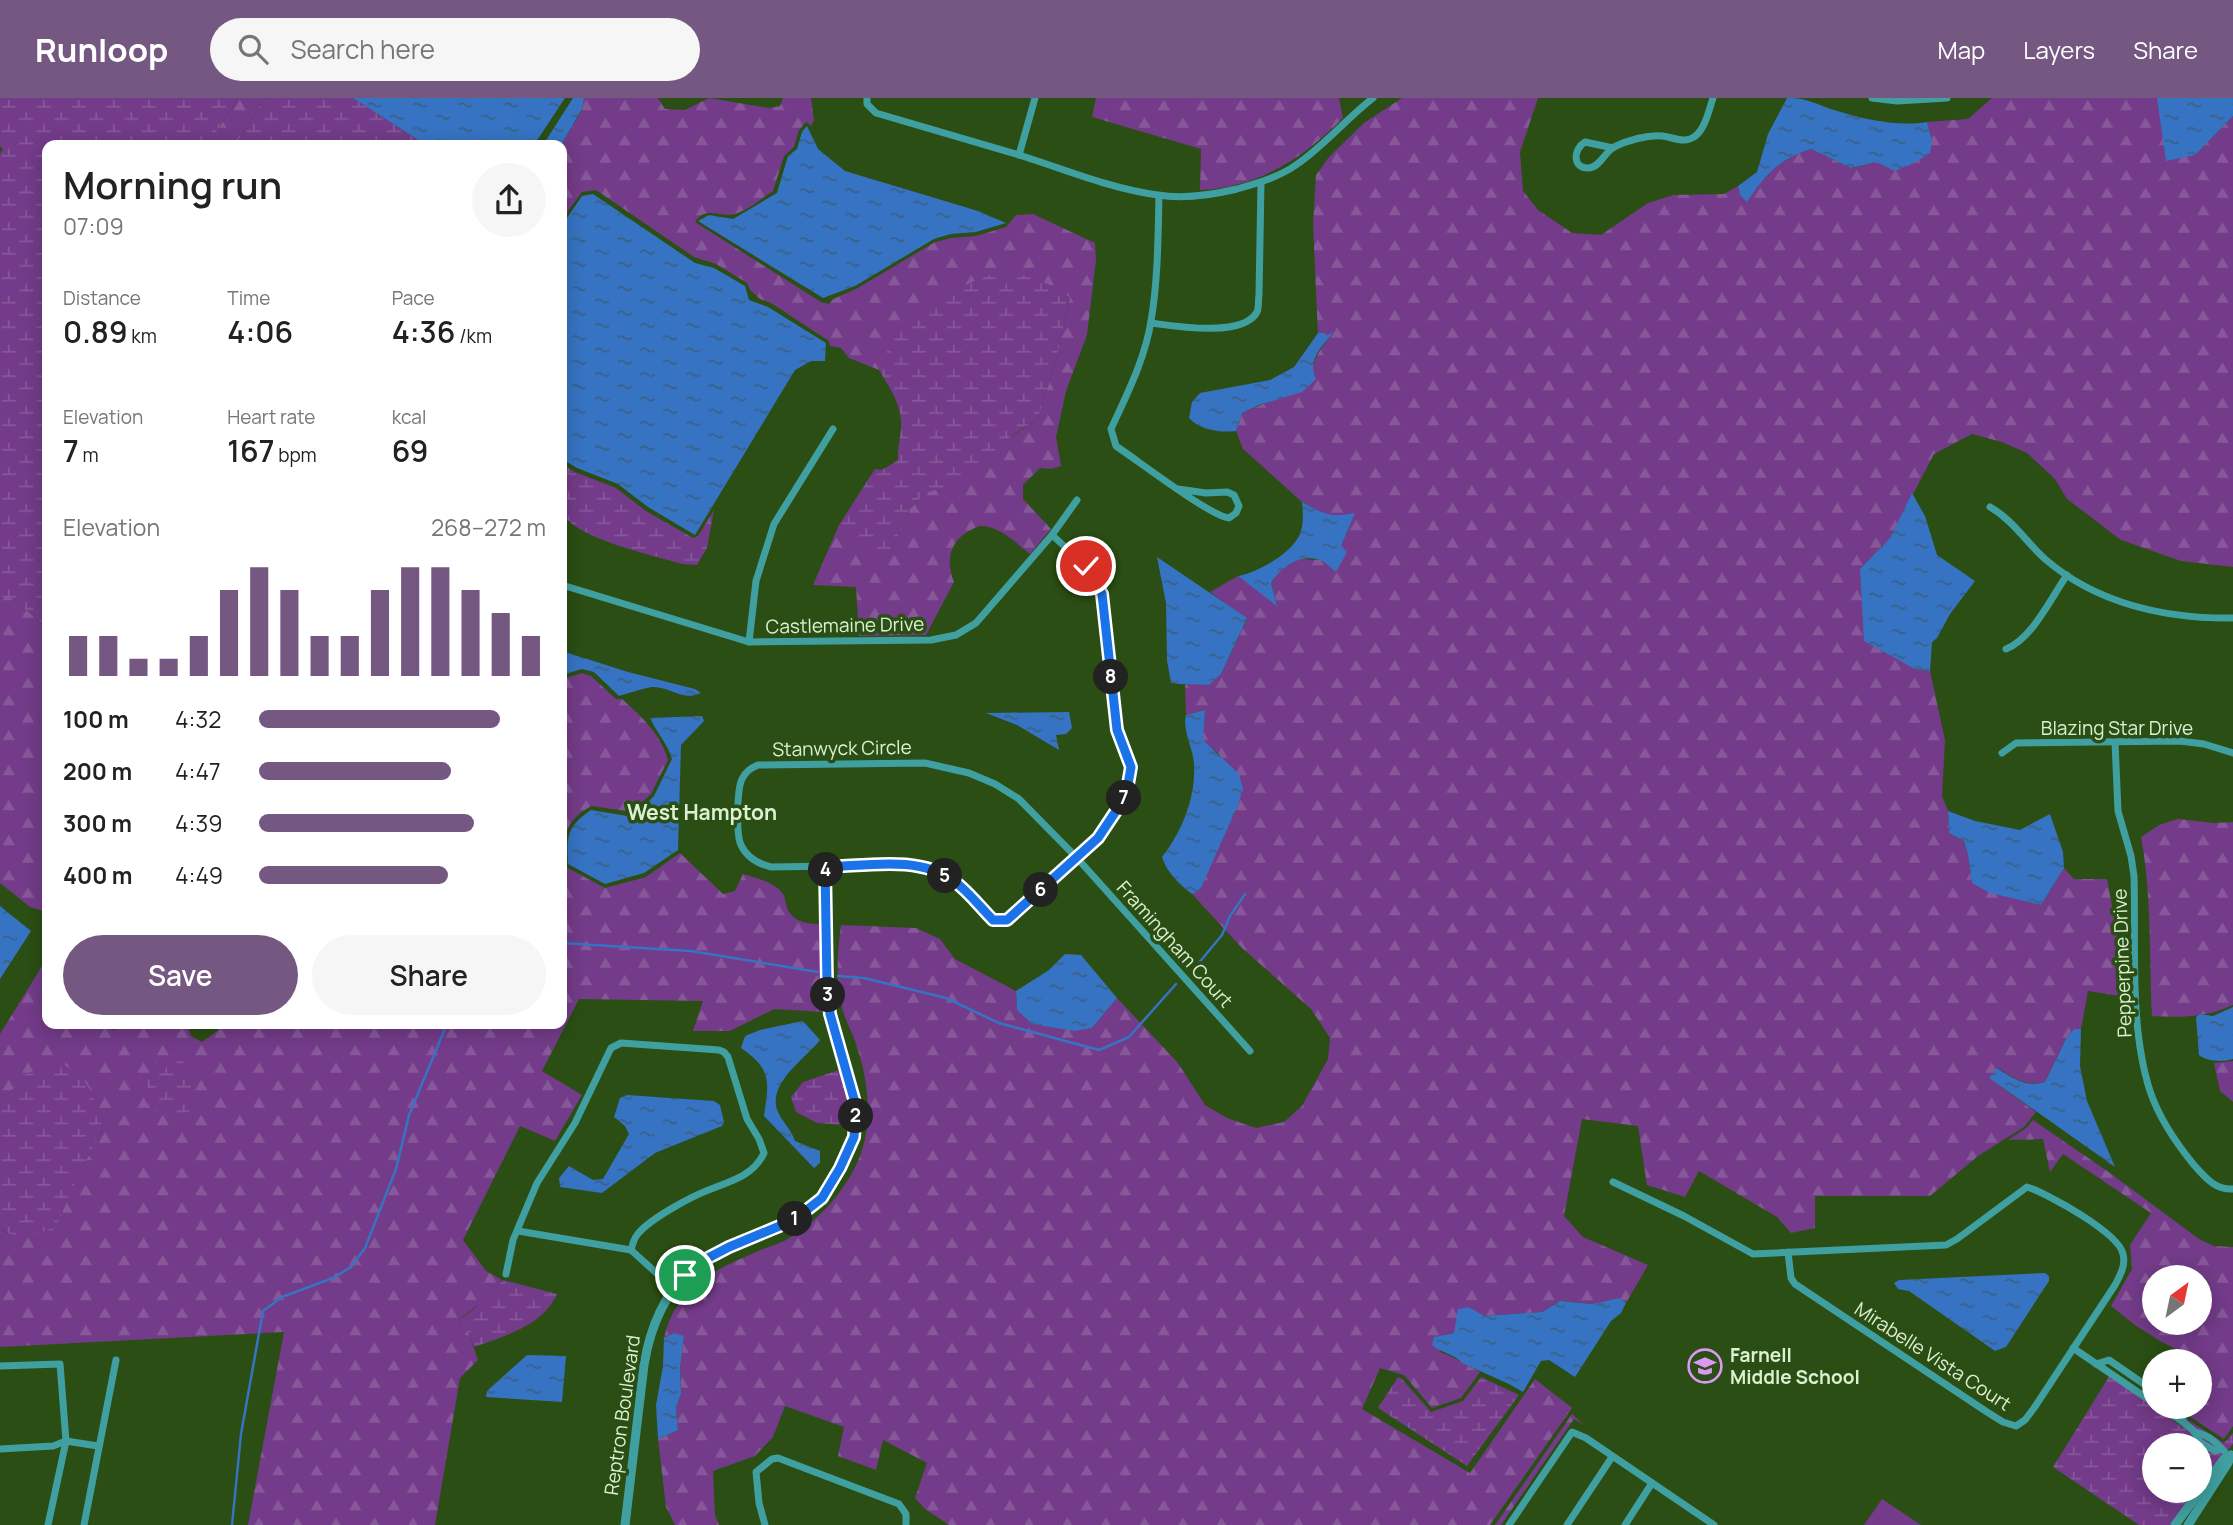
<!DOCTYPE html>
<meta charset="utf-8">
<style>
body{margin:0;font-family:Manrope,sans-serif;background:#f6f6f6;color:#222;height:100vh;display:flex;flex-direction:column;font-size:26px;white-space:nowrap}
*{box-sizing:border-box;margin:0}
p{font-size:23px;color:#767676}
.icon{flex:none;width:38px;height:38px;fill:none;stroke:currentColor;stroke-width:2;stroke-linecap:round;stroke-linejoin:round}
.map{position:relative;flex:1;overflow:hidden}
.panel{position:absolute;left:42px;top:42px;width:525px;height:889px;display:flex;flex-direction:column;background:#fff;border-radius:14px;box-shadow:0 4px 18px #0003}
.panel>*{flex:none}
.needle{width:46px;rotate:33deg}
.fabs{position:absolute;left:2142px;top:1167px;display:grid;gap:14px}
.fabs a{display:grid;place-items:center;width:70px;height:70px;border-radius:50%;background:#fff;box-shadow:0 4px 18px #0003;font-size:35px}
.pin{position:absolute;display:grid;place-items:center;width:60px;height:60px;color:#fff;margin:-30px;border:4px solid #fff;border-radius:50%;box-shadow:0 2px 7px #0007}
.km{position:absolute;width:35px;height:35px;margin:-18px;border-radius:50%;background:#222;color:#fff;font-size:19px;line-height:35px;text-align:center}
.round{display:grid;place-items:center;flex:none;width:74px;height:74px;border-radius:37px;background:#f6f6f6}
.head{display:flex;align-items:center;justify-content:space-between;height:119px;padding:0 21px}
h1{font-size:38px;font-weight:600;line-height:52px}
.metrics{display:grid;grid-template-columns:repeat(3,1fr);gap:10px;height:119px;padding:7px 21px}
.metrics div{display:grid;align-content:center}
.metrics b{font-size:30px;font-weight:600}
.metrics small{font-size:19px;font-weight:400}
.metrics p{font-size:19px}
.chart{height:196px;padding:14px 21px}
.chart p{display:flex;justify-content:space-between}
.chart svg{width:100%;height:126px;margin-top:7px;stroke:#755881;stroke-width:6}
.cta{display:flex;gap:14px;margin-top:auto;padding:14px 21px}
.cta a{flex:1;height:80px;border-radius:42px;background:#755881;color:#fff;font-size:28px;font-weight:600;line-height:80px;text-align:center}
.cta a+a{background:#f6f6f6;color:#222}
ul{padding:0 21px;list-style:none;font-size:23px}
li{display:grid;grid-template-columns:112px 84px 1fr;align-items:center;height:52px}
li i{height:18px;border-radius:9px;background:#755881}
header{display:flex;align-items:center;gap:42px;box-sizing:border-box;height:98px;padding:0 35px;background:#755881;color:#fff}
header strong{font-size:33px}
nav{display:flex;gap:38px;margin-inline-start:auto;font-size:24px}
.search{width:490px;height:63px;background:#f6f6f6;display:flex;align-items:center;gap:18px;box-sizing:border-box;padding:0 24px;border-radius:38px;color:#767676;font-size:26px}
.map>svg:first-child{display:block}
</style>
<header>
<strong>Runloop</strong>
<div class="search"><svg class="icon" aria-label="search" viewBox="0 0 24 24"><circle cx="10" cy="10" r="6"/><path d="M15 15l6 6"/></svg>Search here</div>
<nav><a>Map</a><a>Layers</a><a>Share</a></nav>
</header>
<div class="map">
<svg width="2233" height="1427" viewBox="0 0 2233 1427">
<defs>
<pattern id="forest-firs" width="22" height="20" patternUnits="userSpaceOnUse" patternTransform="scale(1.75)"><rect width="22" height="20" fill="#733b89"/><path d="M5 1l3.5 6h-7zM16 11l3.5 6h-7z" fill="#865899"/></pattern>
<pattern id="wetland-marsh" width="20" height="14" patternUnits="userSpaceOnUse" patternTransform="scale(1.75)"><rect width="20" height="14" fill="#733b89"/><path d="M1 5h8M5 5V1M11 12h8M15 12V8" fill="none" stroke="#865899"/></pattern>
<pattern id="water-ripples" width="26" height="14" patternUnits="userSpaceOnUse" patternTransform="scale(1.75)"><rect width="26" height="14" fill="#3673c2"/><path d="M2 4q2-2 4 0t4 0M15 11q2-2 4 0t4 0" fill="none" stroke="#3b6087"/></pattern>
</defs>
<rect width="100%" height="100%" fill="#2a4e13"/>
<g fill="url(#forest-firs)" fill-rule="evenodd">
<polygon points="238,0 265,0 235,47 208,47"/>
<path d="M584 0H658L665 11 685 12 709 0 769 10 780 8 783 0H811L814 22 811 28 806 24 799 32 794 49 784 58 773 93C762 100 748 112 735 116 720 120 706 107 695 124L821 204 829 206 833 201 856 191 935 144 951 140 976 138 1006 129 1016 117 1033 116 1095 145 1096 162 1087 237 1066 293 1056 339 1061 368 1051 371 1040 370 1023 387V401L1051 431 1030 456C1016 445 1001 429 982 428 978 428 975 430 971 432 950 442 945 463 954 484L926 537 859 538 856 489 813 487 839 427 888 461 910 411 925 395 1038 321 1056 262 1070 199 945 198 919 216 896 238 879 272 849 260 841 250 830 248 829 243 771 205 760 201 750 192 747 185 716 166 694 159 596 92 582 94 562 121 561 47 582 12Z"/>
<path d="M1096 0H1339L1343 20C1304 60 1257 90 1200 92L1201 51 1092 19Z"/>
<path d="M1402 0H1538L1520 54 1523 93 1538 112 1572 135 1601 137 1648 105 1673 97 1724 96 1738 88 1740 97 1747 104C1767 75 1778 62 1811 51L1851 70 1876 64 1932 43 1927 24 1968 21 1992 0H2157L2195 57 2233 18V469L2181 463 2121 442 2067 401 2055 381 2027 355 2002 344 1972 336 1934 356 1890 440 1860 471 1915 571 1930 573 1945 642 1942 698 1948 713 1949 735 1964 743 1968 757 1972 785 2041 807 2064 770 2074 781H2107L2119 847 2120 898 2088 893 2081 931H2074L2066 941 2045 984C2027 989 2013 980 1998 970L1989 980 2036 1014 2024 1029 1978 1058 1930 1098H1815V1130L1791 1135 1777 1119 1699 1073 1685 1099 1647 1087 1638 1028 1582 1021 1564 1118 1583 1139 1648 1167 1626 1205 1619 1200 1593 1206 1560 1203 1542 1214 1484 1218 1473 1213 1454 1235 1434 1239 1440 1254C1455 1259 1466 1267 1480 1274L1461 1300 1432 1310 1404 1277 1380 1270 1362 1311 1470 1375 1535 1281 1572 1310 1490 1427H949L925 1411 915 1400 927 1365 883 1342 876 1372 838 1358 844 1329 785 1308 773 1339 755 1358 713 1373 715 1417 719 1427H675L666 1409 658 1341 678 1332 676 1311 681 1296 680 1270 684 1239 674 1235 664 1240C676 1188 716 1171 761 1152 771 1148 782 1145 791 1139 818 1123 844 1094 857 1065 874 1029 869 983 856 946 853 936 847 926 844 916 835 887 837 857 841 827L916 830 940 841 955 861 1016 893 1017 912 1092 930 1117 900 1178 965 1205 1007 1227 1020 1256 1030 1284 1024 1302 1008 1328 961 1330 940 1311 911 1242 850 1192 796 1200 791 1238 707 1219 656 1202 642 1205 612 1186 617 1185 587 1190 585 1209 587 1221 576 1247 521 1210 494 1238 478 1277 507 1271 485 1279 472 1300 461 1321 462 1341 448 1349 429 1337 419 1326 417 1302 404 1243 351 1236 333 1242 315 1275 301 1312 275C1314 258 1322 249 1332 236L1318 238 1313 126 1316 77 1329 59 1364 25Z"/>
<polygon points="0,499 10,499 47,529 47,699 43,705 47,715 47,808 44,813 30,809 0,785"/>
<path d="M582 575 591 578 616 601H622C641 618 661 636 668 662L651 696 632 714 592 708C566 720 560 743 566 769L605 790 646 779 680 755 723 796 735 793 743 776C756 780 775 784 783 796 786 800 785 807 788 812 795 825 809 826 822 826L825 914 774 911 730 933H693L703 903 579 901 542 973 582 997 555 1043 520 1028 463 1142 486 1173 502 1182 489 1199 458 1222 467 1231 478 1262 460 1280 435 1427H248L284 1234 0 1249V1131L7 1135 81 1071 103 1032 23 982 0 1003V936L47 860V926H104L112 932 139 926H187L191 938 202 944 227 926H562V578L566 580Z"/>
<path d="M2178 721 2214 725 2233 724V907C2208 919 2179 920 2152 918 2149 858 2152 798 2141 739L2159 727Z"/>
<polygon points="2233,963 2233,1004 2220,993 2214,965"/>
<path d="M2033 1022 2110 1075 2199 1141 2214 1148 2233 1149V1328L2224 1341 2189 1318 2187 1309H2200V1298L2211 1280 2200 1268V1264L2195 1263 2188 1257 2160 1243 2135 1227 2111 1208 2132 1171 2130 1147 2151 1115 2063 1056 2050 1074 2043 1041 2008 1042 2026 1030ZM2154 1180H2200V1225H2154Z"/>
<polygon points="1572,1316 1584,1327 1574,1321 1501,1427 1495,1427"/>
</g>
<g fill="url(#wetland-marsh)">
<polygon points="0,0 238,0 208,47 47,47 47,529 10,499 0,499 0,56 3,51 0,48"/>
<polygon points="265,0 353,0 426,47 235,47"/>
<path d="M998 174C1031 177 1041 181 1070 199L1056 262 1038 321 1014 336 951 388 925 395 910 411 888 461 871 453 839 427 875 371 882 372 898 362C897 348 902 336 901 323 900 304 888 287 879 272 884 261 889 247 896 238 921 206 961 187 998 174Z"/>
<path d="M562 366 575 374 616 390 646 413 693 440 698 438 714 412 707 450 697 467 682 466C656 458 573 440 563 415 558 401 562 381 562 366Z"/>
<polygon points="157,960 181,962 192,971 190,1013 172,1022 149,1010 147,982"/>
<path d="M57 962C93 984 92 993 103 1032L81 1071 56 1129C34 1137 22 1143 0 1131V1003L23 982 22 978Z"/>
<path d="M842 971C847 987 858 1012 846 1027L817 1025 796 1014 791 999 803 984Z"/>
<path d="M503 1182 557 1196C543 1228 504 1238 474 1249L467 1231 458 1222C477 1211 488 1197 503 1182Z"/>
<polygon points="2110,1277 2182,1329 2187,1321 2224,1345 2233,1335 2233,1346 2200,1386 2200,1348 2154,1348 2154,1393 2195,1393 2170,1427 2139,1427 2053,1369"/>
<polygon points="1398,1279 1402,1281 1431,1314 1463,1303 1481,1279 1519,1297 1467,1368 1378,1310"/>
</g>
<polygon fill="#733b89" points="1882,1401 1921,1427 1864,1427"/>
<g fill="url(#water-ripples)">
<polygon points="353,0 565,0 534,47 426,47"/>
<polygon points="573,0 584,0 582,11 561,47 543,47"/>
<path d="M1787 0C1808 0 1815 6 1834 12 1862 21 1898 29 1927 24L1932 43 1930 55 1914 65 1895 73 1876 64 1851 70 1811 51C1778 62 1767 75 1747 104L1740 97 1738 88 1757 74 1768 36Z"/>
<polygon points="2157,0 2233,0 2233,18 2195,57 2166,63"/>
<polygon points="807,28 818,51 845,73 978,113 1006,125 976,134 951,136 934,141 855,188 823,200 698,123 709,117 733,121 777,95 788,58 797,51 802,34"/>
<polygon points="593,96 695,165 714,170 745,188 749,202 768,209 826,245 825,263 811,263 795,272 695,437 648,409 618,386 577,370 562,361 562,127 582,98"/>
<path d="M1318 235H1325L1326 237 1333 235C1321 249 1307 263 1316 281L1302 294 1259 307 1242 315 1236 333C1220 335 1200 332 1189 320L1192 304 1200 295 1270 282 1294 269Z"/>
<polygon points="1912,395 1925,418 1937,457 1975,483 1950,516 1937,540 1932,544 1930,573 1915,571 1864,543 1860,471 1890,440"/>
<path d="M1302 404C1324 416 1330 420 1355 415L1341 448 1347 454 1336 474C1332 471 1327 465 1322 463 1302 454 1281 469 1271 485L1277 508 1238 478C1257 475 1290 456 1299 438 1304 428 1303 415 1302 404Z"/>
<path d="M1157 459 1247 520 1221 576 1209 587C1196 586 1184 587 1171 585L1167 562 1166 505Z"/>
<path d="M562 553 628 574 695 591 701 595C683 604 670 588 652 589 641 591 629 595 619 598L594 574 582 571 565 576 562 573Z"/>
<path d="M1205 612 1203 642 1239 676 1243 691 1238 707 1200 792 1192 796C1179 786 1167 775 1162 759 1182 734 1196 699 1194 666 1193 649 1182 633 1186 617Z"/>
<polygon points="1069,614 1072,630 1066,636 1056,637 1059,652 1017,627 986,615"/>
<path d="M702 618 704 623 681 647 678 752 644 775 605 786 568 766C567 738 566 729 591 712L633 719 654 698 672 661C667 645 657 635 650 620Z"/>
<polygon points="1948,713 1975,723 2020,732 2050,716 2063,754 2064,770 2041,807 1990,795 1972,785 1968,757 1964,743 1949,735"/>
<polygon points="0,808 31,833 0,881"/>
<polygon points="1065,856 1081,857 1117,900 1092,930 1074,933 1032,926 1017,912 1016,893 1049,872"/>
<path d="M2233 909V961C2223 964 2208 964 2199 957L2196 919 2200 916 2213 918Z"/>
<path d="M803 923 820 942C805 961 766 986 778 1014 783 1025 791 1031 795 1043L820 1053V1065L814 1070 764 1018C769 984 772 971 741 950L745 938 760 932Z"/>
<path d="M2074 931H2081L2080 968 2087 1003 2115 1069 1989 980 1997 970C2012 980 2027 990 2045 984L2066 941Z"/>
<polygon points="627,997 714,1003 720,1007 724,1024 722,1028 655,1055 602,1095 560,1089 559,1080 569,1068 593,1082 603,1081 629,1036 625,1028 614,1019 620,1000"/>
<polygon points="2045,1175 2049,1178 2049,1183 2006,1249 1995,1253 1909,1193 1898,1191 1894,1185 1899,1182"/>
<path d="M1619 1200 1626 1205 1621 1215 1611 1223 1575 1279 1549 1262 1541 1263 1523 1294 1509 1286 1462 1265C1455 1256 1441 1255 1432 1247L1434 1239 1454 1235 1458 1211 1469 1209 1484 1218 1542 1214 1560 1203 1592 1206Z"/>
<polygon points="674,1235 684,1238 680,1270 681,1296 676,1310 678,1332 658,1341 656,1307 663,1268 664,1240"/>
<polygon points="527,1257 566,1258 562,1304 486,1299 487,1293"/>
</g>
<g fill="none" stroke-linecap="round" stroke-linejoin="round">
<g stroke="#3673c2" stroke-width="2.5">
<polyline points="562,845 691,853 818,874"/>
<polyline points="1193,872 1222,837 1230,818 1245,796"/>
<polyline points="838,878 864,880 946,900 999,925 1099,952 1129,939 1176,886"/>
<polyline points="232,1427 241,1336 263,1213 282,1199 333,1180 351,1169 365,1150 396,1071 409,1017 447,926"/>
</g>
<g stroke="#40a0a1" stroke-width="7">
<polyline points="867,0 867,6 876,15 1019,57 1035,0"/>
<polyline points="1872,0 1897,3 1947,0"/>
<path d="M1613 50 1585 44C1573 51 1572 71 1589 70 1600 69 1605 54 1614 49 1628 42 1647 37 1662 38 1673 39 1684 46 1694 39 1705 32 1709 12 1713 0"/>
<path d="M1019 57C1064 71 1111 91 1158 97 1183 101 1212 97 1237 91 1258 85 1279 79 1296 67 1324 48 1346 21 1373 0"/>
<path d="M1159 98C1158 139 1158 182 1151 223 1145 261 1127 296 1111 331L1116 348C1137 362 1210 418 1229 420L1236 415 1239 408 1234 397 1227 394 1206 395 1178 391"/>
<path d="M1151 225C1174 228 1243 240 1257 214 1259 210 1258 202 1259 197L1261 85"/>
<path d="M1990 409C2013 422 2026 444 2045 461 2097 506 2166 521 2233 520"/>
<path d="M1052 437 1086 468 1102 496 1117 632 1131 669 1126 698 1098 740 1007 822H993L954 783 930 771 899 767 771 769C759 766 747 760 741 747 736 737 737 691 742 681 746 673 751 670 758 667L925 665 969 675 995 686 1019 701 1077 760 1250 953"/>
<polyline points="562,487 749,544 931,542 956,537 976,525 1052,437 1077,402"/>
<polyline points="749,544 756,483 774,426 833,331"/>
<path d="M2006 551C2032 541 2051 500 2067 477"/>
<path d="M2115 644 2118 713 2131 758 2134 778C2136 846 2129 928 2150 993 2159 1020 2176 1045 2194 1067 2205 1079 2215 1092 2233 1091"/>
<polyline points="2002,655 2016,645 2180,643 2204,646 2233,655"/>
<path d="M1613 1084 1684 1118 1753 1156 1946 1147 1957 1141 2027 1089C2047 1095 2119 1135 2123 1156 2126 1168 2120 1177 2115 1187L2034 1310 2025 1322 2016 1328 2003 1324 1987 1314 1795 1186 1791 1180 1788 1154"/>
<polyline points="518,1133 631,1152"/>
<path d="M506 1176 513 1142 537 1085 575 1025 611 950 621 945 719 952 724 954 728 959 747 1021 759 1041 764 1055C754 1077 732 1083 711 1091 692 1098 649 1121 637 1137 634 1141 632 1148 631 1152L674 1191"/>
<polyline points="2073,1250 2154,1305"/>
<polyline points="2096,1266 2109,1262 2154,1293"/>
<polyline points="0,1268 60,1266 66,1343 48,1427"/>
<polyline points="2161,1309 2183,1324 2194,1333 2200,1344 2215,1353 2221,1351"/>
<polyline points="2179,1309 2183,1317 2183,1324"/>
<path d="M2194 1334C2208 1337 2215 1343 2224 1353"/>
<polyline points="0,1351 53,1348 66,1343 98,1348"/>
<polyline points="84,1427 116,1262"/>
<polyline points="765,1427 759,1405 756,1374 772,1361 778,1360 899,1406 906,1416 906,1427"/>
<polyline points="1509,1427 1572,1334 1586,1340 1714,1427"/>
<polyline points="1567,1427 1612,1359"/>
<polyline points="1625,1427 1652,1385"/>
</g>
<g stroke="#40a0a1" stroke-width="9">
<path d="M625 1427 644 1267C651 1224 669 1184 707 1160 742 1138 796 1134 823 1098 828 1091 832 1083 837 1076 843 1065 852 1049 854 1037 863 992 835 955 830 913 824 865 826 817 825 769"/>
<polyline points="2175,1427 2224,1361 2230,1357"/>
<polyline points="2188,1427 2228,1365 2231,1357"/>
</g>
</g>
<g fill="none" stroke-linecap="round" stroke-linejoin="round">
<defs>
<path id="route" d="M685 1177 706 1161 729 1149 794 1122 822 1100 840 1070 854 1039 856 1008 830 916 827 885 825 769C866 768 919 757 954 783 968 793 980 809 993 822H1007L1098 740 1126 698 1131 669 1117 632 1102 496 1086 468"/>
</defs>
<use href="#route" stroke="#fff" stroke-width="14"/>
<use href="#route" stroke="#1a73e8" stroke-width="9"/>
</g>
<defs>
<symbol id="school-ring" viewBox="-11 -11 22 22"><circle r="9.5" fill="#2a4e13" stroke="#db99f6" stroke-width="1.5"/><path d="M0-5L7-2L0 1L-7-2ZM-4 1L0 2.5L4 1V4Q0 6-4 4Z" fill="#db99f6"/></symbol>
</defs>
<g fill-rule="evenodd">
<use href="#school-ring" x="1686" y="1249" width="38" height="38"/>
</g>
<g text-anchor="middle" stroke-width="7" stroke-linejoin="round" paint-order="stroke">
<g font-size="19" fill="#dbf1d1" stroke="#2a4e13">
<text transform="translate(845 527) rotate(-1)" y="7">Castlemaine Drive</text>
<text x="2117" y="637">Blazing Star Drive</text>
<text transform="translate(842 650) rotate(-1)" y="7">Stanwyck Circle</text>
<text transform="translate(1175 846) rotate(48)" y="7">Framingham Court</text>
<text transform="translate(2122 865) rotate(-92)" y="7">Pepperpine Drive</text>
<text transform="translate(1933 1258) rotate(33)" y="7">Mirabelle Vista Court</text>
<text transform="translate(622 1317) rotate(-82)" y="7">Reptron Boulevard</text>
</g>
<g font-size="19" font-weight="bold" fill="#dbf1d1" stroke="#2a4e13" text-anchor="start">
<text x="1730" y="1264">Farnell<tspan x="1730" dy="22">Middle School</tspan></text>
</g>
<g font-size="21" font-weight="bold" fill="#dbf1d1" stroke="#2a4e13">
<text x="702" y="722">West Hampton</text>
</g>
</g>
</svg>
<div class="fabs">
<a><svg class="needle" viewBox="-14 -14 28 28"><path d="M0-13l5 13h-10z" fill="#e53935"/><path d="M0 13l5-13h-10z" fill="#767676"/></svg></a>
<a>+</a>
<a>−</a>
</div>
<div class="pin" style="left:685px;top:1177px;background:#1e9e55"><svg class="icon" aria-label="arrive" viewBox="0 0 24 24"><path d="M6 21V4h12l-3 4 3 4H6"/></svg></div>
<div class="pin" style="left:1086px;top:468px;background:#d93025"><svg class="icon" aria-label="check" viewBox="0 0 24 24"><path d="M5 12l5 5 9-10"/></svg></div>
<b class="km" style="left:795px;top:1121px">1</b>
<b class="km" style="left:856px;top:1018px">2</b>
<b class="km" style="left:828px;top:897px">3</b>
<b class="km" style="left:826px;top:772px">4</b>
<b class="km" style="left:945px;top:778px">5</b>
<b class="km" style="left:1041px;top:792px">6</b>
<b class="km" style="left:1124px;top:700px">7</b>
<b class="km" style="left:1111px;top:579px">8</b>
<section class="panel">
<div class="head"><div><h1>Morning run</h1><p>07:09</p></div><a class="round"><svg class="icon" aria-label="share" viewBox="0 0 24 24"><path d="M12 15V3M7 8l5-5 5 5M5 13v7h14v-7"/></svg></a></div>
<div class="metrics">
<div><p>Distance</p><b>0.89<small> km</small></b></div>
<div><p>Time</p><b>4:06</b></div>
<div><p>Pace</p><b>4:36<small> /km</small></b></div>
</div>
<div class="metrics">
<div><p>Elevation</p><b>7<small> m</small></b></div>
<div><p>Heart rate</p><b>167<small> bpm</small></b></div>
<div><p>kcal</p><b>69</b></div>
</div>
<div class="chart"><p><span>Elevation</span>268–272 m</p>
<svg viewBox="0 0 160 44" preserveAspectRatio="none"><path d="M5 44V30M15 44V30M25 44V38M35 44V38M45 44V30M55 44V14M65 44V6M75 44V14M85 44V30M95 44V30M105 44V14M115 44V6M125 44V6M135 44V14M145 44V22M155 44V30"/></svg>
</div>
<ul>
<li><b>100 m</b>4:32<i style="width:84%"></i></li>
<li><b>200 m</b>4:47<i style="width:67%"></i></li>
<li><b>300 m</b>4:39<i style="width:75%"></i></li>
<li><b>400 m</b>4:49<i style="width:66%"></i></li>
</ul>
<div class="cta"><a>Save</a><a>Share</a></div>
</section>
</div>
